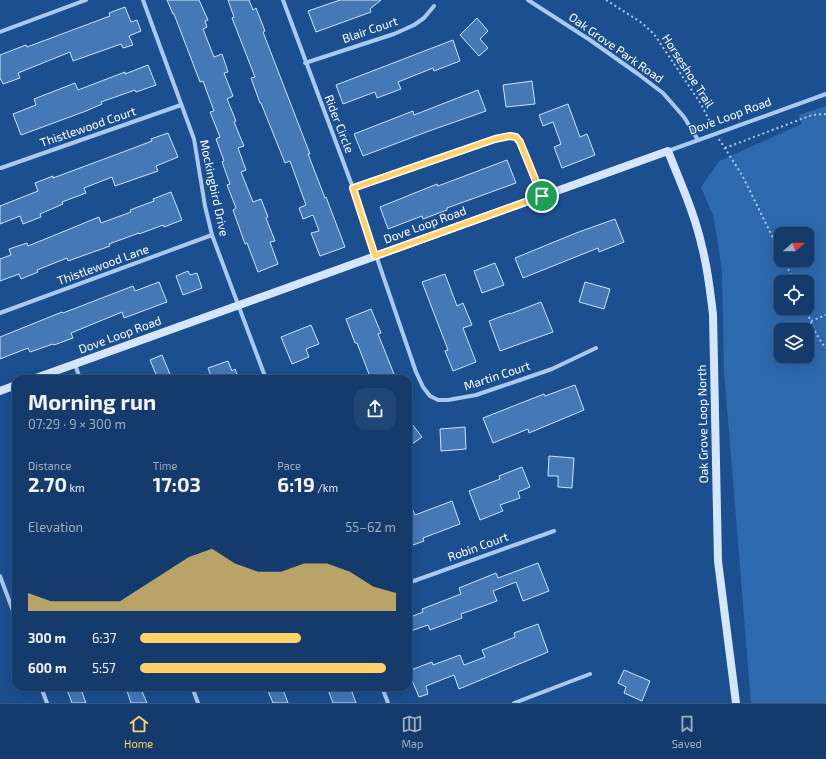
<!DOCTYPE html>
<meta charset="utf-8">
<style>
body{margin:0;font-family:"Exo 2",sans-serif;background:#214673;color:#f1f3f6;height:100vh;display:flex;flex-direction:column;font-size:15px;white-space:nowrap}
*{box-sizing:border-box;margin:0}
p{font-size:13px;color:#9dadc1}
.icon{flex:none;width:22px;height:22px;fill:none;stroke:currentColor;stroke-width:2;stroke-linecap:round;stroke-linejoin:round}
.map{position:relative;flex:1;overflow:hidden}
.side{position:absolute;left:12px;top:375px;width:400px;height:316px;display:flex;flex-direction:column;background:#143b6b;border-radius:12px;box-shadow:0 4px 16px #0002,0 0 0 1px #33557e}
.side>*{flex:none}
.needle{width:26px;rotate:69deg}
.buttons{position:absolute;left:774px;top:227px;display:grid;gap:8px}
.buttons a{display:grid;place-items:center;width:40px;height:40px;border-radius:8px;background:#143b6b;box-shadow:0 4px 16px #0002,0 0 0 1px #33557e;font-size:20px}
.pin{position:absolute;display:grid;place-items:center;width:34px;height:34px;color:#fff;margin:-17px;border:2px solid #fff;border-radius:50%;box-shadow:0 1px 4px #0007}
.round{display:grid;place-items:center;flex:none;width:42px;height:42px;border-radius:12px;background:#214673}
.head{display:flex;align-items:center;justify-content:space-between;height:68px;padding:0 16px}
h1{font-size:22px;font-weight:700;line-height:30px}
.metrics{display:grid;grid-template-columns:repeat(3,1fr);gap:6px;height:68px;padding:4px 16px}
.metrics div{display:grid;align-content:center}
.metrics b{font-size:20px;font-weight:700}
.metrics small{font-size:11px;font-weight:400}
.metrics p{font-size:11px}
.chart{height:112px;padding:8px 16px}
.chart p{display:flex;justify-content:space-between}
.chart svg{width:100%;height:72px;margin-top:4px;fill:#ffd166;opacity:.7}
ul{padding:0 16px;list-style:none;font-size:13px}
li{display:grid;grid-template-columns:64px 48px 1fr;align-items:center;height:30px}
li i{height:10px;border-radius:5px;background:#ffd166}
.dock{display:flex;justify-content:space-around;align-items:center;height:56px;border-top:1px solid #33557e;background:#143b6b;font-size:11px;color:#9dadc1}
.dock a{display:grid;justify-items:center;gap:2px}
.dock .current{color:#ffd166}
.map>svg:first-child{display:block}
</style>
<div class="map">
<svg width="826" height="703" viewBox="0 0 826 703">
<rect width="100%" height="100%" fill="#1b4f8f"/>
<path fill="#2e69ad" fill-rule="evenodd" d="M826 106V703H751L724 371 722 272 714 218 701 187 719 161 802 124 799 115ZM781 234H807V260H781ZM781 282H807V308H781ZM781 330H807V356H781Z"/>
<g fill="#4478b7" stroke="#cfe3fa">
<polygon points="167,0 199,0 208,20 205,21 207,27 203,29 214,57 222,54 228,72 224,73 233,96 227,99 236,121 234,122 244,146 238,148 246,170 241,172 253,202 261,199 268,217 266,218 275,241 270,242 278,264 258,272 247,243 245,244 233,210 236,208 227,185 230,184 222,162 224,161 216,139 220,137 210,112 214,111 203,81 200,82 174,14 173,14"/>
<polygon points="228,0 249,0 253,10 256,8 265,31 263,32 310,154 308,154 325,198 326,197 345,247 320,256 311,233 319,231 313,215 303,219 299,208 306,205 290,161 285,163 261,103 260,103 251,78 255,77 232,18 234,17"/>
<polygon points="340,0 381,0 370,9 371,12 316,32 308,11"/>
<polygon points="125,7 131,22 137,20 141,31 129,36 133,45 123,48 121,44 73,61 70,52 18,73 20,78 3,84 0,78 0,55 26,45 27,47 110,16 109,13"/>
<polygon points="477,18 488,31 480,39 488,48 479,56 460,35"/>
<polygon points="453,40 460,61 434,71 433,68 398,82 401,89 377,98 375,92 343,104 336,85"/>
<polygon points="148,65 156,85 136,92 135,90 101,102 102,104 86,111 21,135 13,114 36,105 34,99 75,83 78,90 125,72 125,74"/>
<polygon points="532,81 535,104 506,107 503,85"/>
<polygon points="478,90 486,111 429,131 363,156 354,134 413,111 414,115"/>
<polygon points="568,104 580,137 587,134 595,155 562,168 554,147 561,144 553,122 543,126 539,115"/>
<polygon points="168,133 178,157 156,166 158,171 115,186 112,177 84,188 86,193 62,202 63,204 40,214 41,217 23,224 20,216 0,224 0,206 38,191 35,183 53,176 53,178 123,152 152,141 151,139"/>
<polygon points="507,160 516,183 447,208 447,210 423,219 422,216 388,229 380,207 437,184 438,186"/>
<polygon points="171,192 182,220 164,227 163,225 139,234 139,233 109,244 110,246 68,261 67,258 37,270 38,272 21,279 19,274 0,281 0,259 11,255 9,249 27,243 28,246 99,217 101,223 131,212 130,210 154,201 153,199"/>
<polygon points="615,219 624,242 599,252 598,248 523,278 515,258 576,233"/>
<polygon points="495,263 504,285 482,293 474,271"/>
<polygon points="188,271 190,275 197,273 202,288 183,295 176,276"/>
<polygon points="445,274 457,306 463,303 472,325 463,328 476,362 453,371 445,351 448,350 422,282"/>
<polygon points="159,282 167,302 124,318 122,312 71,333 73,338 54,345 53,344 30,352 28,348 0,359 0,337 62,312 63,313 133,286 135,291"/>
<polygon points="585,282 610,289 604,309 579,302"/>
<polygon points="541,302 553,332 500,351 489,321 510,313 510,314"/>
<polygon points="371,309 381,333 378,334 396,379 371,379 357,343 355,343 346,319"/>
<polygon points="311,325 319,344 306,349 309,357 292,364 281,337"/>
<polygon points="162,355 172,379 158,379 150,360"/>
<polygon points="228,361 232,371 235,369 239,379 212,379 208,368"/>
<polygon points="575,385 584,410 529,433 528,429 493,443 483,418 544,394 545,396"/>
<polygon points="408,419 422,437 408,447"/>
<polygon points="465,427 466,449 441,451 440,429"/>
<polygon points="549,456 574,458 572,488 558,487 558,476 548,476"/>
<polygon points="522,467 530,487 518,492 520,498 500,505 503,511 480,520 469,491 500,479 499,476"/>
<polygon points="408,500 415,515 452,501 460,524 423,538 424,541 413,545 410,537 408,538"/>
<polygon points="538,563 549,591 523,601 516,582 493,591 497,601 461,614 462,618 430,630 428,625 408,632 408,618 423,612 422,609 461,594 459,588 496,573 498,578"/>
<polygon points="538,624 548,652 459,689 454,675 426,686 428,694 419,697 408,671 432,662 433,665 460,655 464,665 485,657 482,650 515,637 514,633"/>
<polygon points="624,670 650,681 642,701 624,693 626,687 618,683"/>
<polygon points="66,687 80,687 86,703 72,703"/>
<polygon points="138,687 140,687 147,703 131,703 127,691"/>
<polygon points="280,687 282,687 288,703 273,703 268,691"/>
<polygon points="327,687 350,687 356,703 333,703"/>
</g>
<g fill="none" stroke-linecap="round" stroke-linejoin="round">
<g stroke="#a9c9ee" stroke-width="2" stroke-dasharray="2 3" stroke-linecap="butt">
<polyline points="606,0 642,23 654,34 701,104 713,128"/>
<polyline points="719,139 742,175 781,254"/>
<polyline points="725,148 812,115 826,114"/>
<polyline points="784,260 794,282"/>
<path d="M805 308C811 321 816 337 826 348"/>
<polyline points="811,321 826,315"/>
</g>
<g stroke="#a9c9ee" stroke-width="4">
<polyline points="143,0 194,139 205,206 212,235 266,379"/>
<polyline points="283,0 353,188 416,372 423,387 430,396 438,400 448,400 476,395 552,369 596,348"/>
<polyline points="528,0 590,40 638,74 663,93 684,117 698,140"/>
<polyline points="0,32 86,0"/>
<polyline points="305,63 394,34 414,25 424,18 434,6"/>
<polyline points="668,151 826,94"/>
<polyline points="1,168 181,105"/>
<path d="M353 188 495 139C506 136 512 133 520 142L542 196"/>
<polyline points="0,313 212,235"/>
<polyline points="75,364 80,379"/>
<polyline points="0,576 16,619"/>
<polyline points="408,583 554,531"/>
<polyline points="41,687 47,703"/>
<polyline points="192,687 198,703"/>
<polyline points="382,687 388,703"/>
<polyline points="514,703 590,674"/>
</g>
<g stroke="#d6e6fa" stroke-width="8">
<path d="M33 379 668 151C680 182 695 214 702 247 708 269 710 291 713 314L718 561 736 703"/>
<polyline points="0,391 16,385"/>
</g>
</g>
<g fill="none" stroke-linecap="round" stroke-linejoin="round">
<defs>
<polygon id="route" points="510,136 516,137 520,142 542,196 375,256 353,188 495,139"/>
</defs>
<use href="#route" stroke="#fff" stroke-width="8"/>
<use href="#route" stroke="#ffd166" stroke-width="5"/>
</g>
<g text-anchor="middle" stroke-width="3" stroke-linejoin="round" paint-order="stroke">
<g font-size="12" fill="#fff" stroke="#1b4f8f">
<text transform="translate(370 30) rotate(-19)" y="4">Blair Court</text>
<text transform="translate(616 48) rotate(35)" y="4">Oak Grove Park Road</text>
<text transform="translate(688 71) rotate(57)" y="4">Horseshoe Trail</text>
<text transform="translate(730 116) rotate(-20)" y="4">Dove Loop Road</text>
<text transform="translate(339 124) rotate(69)" y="4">Rider Circle</text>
<text transform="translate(88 127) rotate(-19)" y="4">Thistlewood Court</text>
<text transform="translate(214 188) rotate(78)" y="4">Mockingbird Drive</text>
<text transform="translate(425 225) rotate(-20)" y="4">Dove Loop Road</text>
<text transform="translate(103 265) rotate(-20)" y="4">Thistlewood Lane</text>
<text transform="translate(120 335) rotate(-20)" y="4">Dove Loop Road</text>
<text transform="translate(497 376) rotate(-18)" y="4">Martin Court</text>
<text transform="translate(703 424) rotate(-91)" y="4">Oak Grove Loop North</text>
<text transform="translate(478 547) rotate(-20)" y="4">Robin Court</text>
</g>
</g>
</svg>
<div class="buttons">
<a><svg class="needle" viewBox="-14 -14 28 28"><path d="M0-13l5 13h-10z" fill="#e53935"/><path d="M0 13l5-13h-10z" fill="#9dadc1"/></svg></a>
<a><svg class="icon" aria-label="locate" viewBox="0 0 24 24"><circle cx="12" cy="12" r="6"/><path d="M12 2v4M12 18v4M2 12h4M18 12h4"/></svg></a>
<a><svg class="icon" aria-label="layers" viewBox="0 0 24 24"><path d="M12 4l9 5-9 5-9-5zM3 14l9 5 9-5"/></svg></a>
</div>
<div class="pin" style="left:542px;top:196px;background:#1e9e55"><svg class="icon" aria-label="arrive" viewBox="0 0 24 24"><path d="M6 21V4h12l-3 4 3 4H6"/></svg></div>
<section class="side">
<div class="head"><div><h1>Morning run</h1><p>07:29 · 9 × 300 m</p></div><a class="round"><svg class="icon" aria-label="share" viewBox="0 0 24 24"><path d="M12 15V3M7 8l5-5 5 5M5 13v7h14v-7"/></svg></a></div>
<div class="metrics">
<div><p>Distance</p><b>2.70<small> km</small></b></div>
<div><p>Time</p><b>17:03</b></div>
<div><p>Pace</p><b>6:19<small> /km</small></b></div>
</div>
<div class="chart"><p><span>Elevation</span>55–62 m</p>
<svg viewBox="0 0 160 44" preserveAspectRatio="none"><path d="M0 44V33L10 38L20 38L30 38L40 38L50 29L60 20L70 11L80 6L90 15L100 20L110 20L120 15L130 15L140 20L150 29L160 33V44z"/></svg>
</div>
<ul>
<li><b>300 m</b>6:37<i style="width:63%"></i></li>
<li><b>600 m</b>5:57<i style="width:96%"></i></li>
</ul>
</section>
</div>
<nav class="dock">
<a class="current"><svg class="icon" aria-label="home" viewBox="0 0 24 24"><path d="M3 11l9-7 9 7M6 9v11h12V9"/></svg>Home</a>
<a><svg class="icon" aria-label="map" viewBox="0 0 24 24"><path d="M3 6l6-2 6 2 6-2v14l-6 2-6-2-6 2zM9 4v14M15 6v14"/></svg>Map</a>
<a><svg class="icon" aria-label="saved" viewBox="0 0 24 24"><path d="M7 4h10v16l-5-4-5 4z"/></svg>Saved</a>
</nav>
